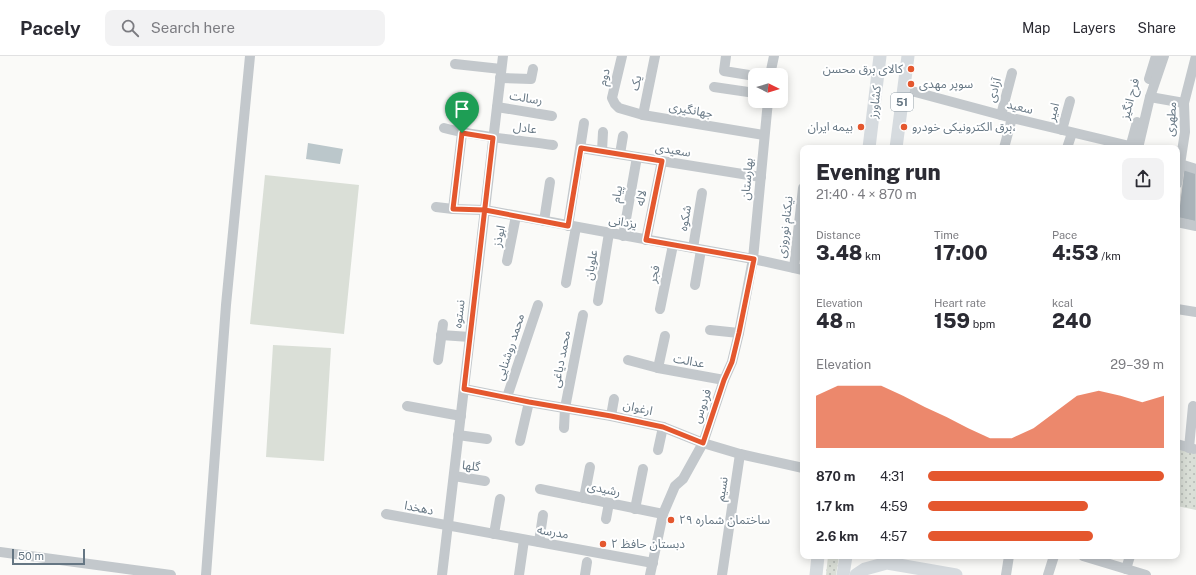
<!DOCTYPE html>
<meta charset="utf-8">
<style>
body{margin:0;font-family:"Public Sans","Noto Sans Arabic",sans-serif;background:#f2f2f3;color:#2b2b33;height:100vh;display:flex;flex-direction:column;font-size:15px;white-space:nowrap}
*{box-sizing:border-box;margin:0}
p{font-size:13px;color:#7c7c81}
.icon{flex:none;width:22px;height:22px;fill:none;stroke:currentColor;stroke-width:2;stroke-linecap:round;stroke-linejoin:round}
.map{position:relative;flex:1;overflow:hidden}
.drawer{position:absolute;left:800px;top:89px;width:380px;height:414px;display:flex;flex-direction:column;background:#fff;border-radius:8px;box-shadow:0 2px 10px #0003}
.drawer>*{flex:none}
.needle{width:26px;rotate:95deg}
.fabs{position:absolute;left:748px;top:12px;display:grid;gap:8px}
.fabs a{display:grid;place-items:center;width:40px;height:40px;border-radius:8px;background:#fff;box-shadow:0 2px 10px #0003;font-size:20px}
.scale{position:absolute;left:12px;bottom:10px;width:73px;box-sizing:border-box;padding-left:4px;border:2px solid #657683;border-top:0;font-size:11px;line-height:14px;white-space:nowrap;color:#657683;-webkit-text-stroke:3px #fff;paint-order:stroke}
.pin{position:absolute;display:grid;place-items:center;width:34px;height:34px;color:#fff;margin:-41px -17px;border-radius:50% 50% 50% 0;rotate:-45deg;box-shadow:0 0 4px #0007}
.pin .icon{rotate:45deg}
.round{display:grid;place-items:center;flex:none;width:42px;height:42px;border-radius:8px;background:#f2f2f3}
.overview{display:flex;align-items:center;justify-content:space-between;height:68px;padding:0 16px}
h1{font-size:22px;font-weight:800;line-height:30px}
.stats{display:grid;grid-template-columns:repeat(3,1fr);gap:6px;height:68px;padding:4px 16px}
.stats div{display:grid;align-content:center}
.stats b{font-size:20px;font-weight:800}
.stats small{font-size:11px;font-weight:400}
.stats p{font-size:11px}
.chart{height:112px;padding:8px 16px}
.chart p{display:flex;justify-content:space-between}
.chart svg{width:100%;height:72px;margin-top:4px;fill:#e4572e;opacity:.7}
ul{padding:0 16px;list-style:none;font-size:13px}
li{display:grid;grid-template-columns:64px 48px 1fr;align-items:center;height:30px}
li i{height:10px;border-radius:5px;background:#e4572e}
header{display:flex;align-items:center;gap:24px;box-sizing:border-box;height:56px;padding:0 20px;background:#fff;border-bottom:1px solid #e1e1e2}
header strong{font-size:19px}
nav{display:flex;gap:22px;margin-inline-start:auto;font-size:14px}
.search{width:280px;height:36px;background:#f2f2f3;display:flex;align-items:center;gap:10px;box-sizing:border-box;padding:0 14px;border-radius:8px;color:#7c7c81;font-size:15px}
.map>svg:first-child{display:block}
</style>
<header>
<strong>Pacely</strong>
<div class="search"><svg class="icon" aria-label="search" viewBox="0 0 24 24"><circle cx="10" cy="10" r="6"/><path d="M15 15l6 6"/></svg>Search here</div>
<nav><a>Map</a><a>Layers</a><a>Share</a></nav>
</header>
<div class="map">
<svg width="1196" height="519" viewBox="0 0 1196 519">
<defs>
<pattern id="grass-dots" width="8" height="8" patternUnits="userSpaceOnUse"><rect width="8" height="8" fill="#dadfd7"/><path d="M2 2h.1M6 6h.1" fill="none" stroke="#b4b9b4" stroke-width="1.8" stroke-linecap="round"/></pattern>
</defs>
<rect width="100%" height="100%" fill="#fafaf8"/>
<g fill="url(#grass-dots)">
<polygon points="1177,390 1196,395 1196,454 1177,450"/>
<polygon points="828,500 839,500 836,519 826,519"/>
</g>
<g fill="#dadfd7">
<polygon points="265,119 359,129 344,278 250,268"/>
<polygon points="273,289 331,292 324,405 266,401"/>
</g>
<polygon fill="#bbc7cb" points="308,87 343,93 340,108 306,103"/>
<polygon fill="#aab3b9" stroke="#dcdcda" points="1184,113 1196,117 1196,166 1178,162"/>
<g fill="none" stroke-linecap="round" stroke-linejoin="round">
<g stroke="#c3c8cc" stroke-width="10">
<polyline points="622,0 612,42 615,48 619,52 643,59 764,79"/>
<polyline points="726,0 724,15 755,20"/>
<polyline points="455,8 501,13"/>
<polyline points="770,19 774,0"/>
<polyline points="500,22 531,23 533,13"/>
<polyline points="1149,23 1156,0"/>
<polyline points="714,31 755,37"/>
<polyline points="904,33 1012,62 1138,92"/>
<polyline points="1150,41 1184,47"/>
<polyline points="497,51 552,60"/>
<polyline points="643,59 655,0"/>
<polyline points="1001,59 1012,17"/>
<path d="M444 72C479 81 517 84 553 89"/>
<polyline points="1062,74 1070,45"/>
<polyline points="581,92 761,121"/>
<polyline points="1004,92 1012,62"/>
<polyline points="1067,92 1072,77"/>
<polyline points="1130,92 1137,66"/>
<polyline points="1138,92 1150,41 1164,0"/>
<polyline points="602,95 603,76"/>
<polyline points="620,98 623,80"/>
<polyline points="1180,108 1196,113"/>
<polyline points="1177,128 1185,76 1184,47 1196,0"/>
<polyline points="436,151 453,153 485,154 753,203 803,214"/>
<polyline points="453,153 462,77"/>
<polyline points="544,165 550,126"/>
<polyline points="1177,166 1196,170"/>
<polyline points="568,170 584,67"/>
<polyline points="623,180 637,101"/>
<polyline points="646,184 662,105"/>
<polyline points="693,192 702,137"/>
<polyline points="507,205 516,160"/>
<polyline points="794,212 803,132"/>
<polyline points="566,227 576,171"/>
<polyline points="695,229 701,194"/>
<polyline points="598,245 609,177"/>
<polyline points="660,253 673,189"/>
<polyline points="1177,253 1196,256"/>
<polyline points="710,274 739,277"/>
<polyline points="441,279 470,281"/>
<polyline points="665,280 658,312 724,324"/>
<polyline points="438,304 443,268"/>
<polyline points="628,304 658,312"/>
<polyline points="464,333 529,346 611,360 663,371 703,387 740,398 803,412"/>
<polyline points="507,341 538,249"/>
<polyline points="407,350 461,360"/>
<polyline points="611,360 614,343"/>
<polyline points="564,372 565,352 583,259"/>
<polyline points="458,379 487,383"/>
<polyline points="520,385 529,346"/>
<polyline points="1177,388 1194,393"/>
<polyline points="1189,392 1193,350"/>
<polyline points="658,394 663,371"/>
<polyline points="454,420 485,425"/>
<polyline points="540,433 663,458"/>
<polyline points="584,442 590,411"/>
<polyline points="635,453 643,413"/>
<polyline points="386,458 653,507"/>
<polyline points="606,463 609,447"/>
<polyline points="494,478 500,443"/>
<polyline points="539,486 543,459"/>
<polyline points="0,496 171,519"/>
<polyline points="1083,500 1146,519"/>
<polyline points="1126,513 1130,500"/>
<polyline points="206,519 226,249 250,0"/>
<polyline points="442,519 503,0"/>
<polyline points="519,519 524,484"/>
<polyline points="585,519 587,506"/>
<polyline points="650,519 663,458 675,430 683,423 703,387 724,324 732,306 739,277 753,203 768,45"/>
<polyline points="722,519 740,398"/>
<polyline points="1006,519 1009,500"/>
<polyline points="1048,519 1054,500"/>
</g>
<g stroke="#d6dbdf" stroke-width="13">
<polyline points="869,92 880,0"/>
<polyline points="896,92 908,0"/>
<polyline points="816,519 818,500"/>
<polyline points="843,519 846,500"/>
<polyline points="856,519 865,513 887,507 956,519"/>
</g>
</g>
<g fill="none" stroke-linecap="round" stroke-linejoin="round">
<defs>
<path id="route" d="M462 77 493 82C483 165 474 249 464 333L529 346 611 360 663 371 703 387 724 324 732 306 739 277 754 203 646 184 662 105 581 92 568 170 485 154 453 153 462 77"/>
</defs>
<use href="#route" stroke="#fff" stroke-width="8"/>
<use href="#route" stroke="#e4572e" stroke-width="5"/>
</g>
<g fill="#e4572e" stroke="#fff" stroke-width="1.5">
<circle cx="911" cy="13" r="4"/>
<circle cx="911" cy="28" r="4"/>
<circle cx="861" cy="71" r="4"/>
<circle cx="904" cy="71" r="4"/>
<circle cx="671" cy="464" r="4"/>
<circle cx="603" cy="488" r="4"/>
</g>
<g text-anchor="middle" stroke-width="4" stroke-linejoin="round" paint-order="stroke">
<rect fill="#fff" stroke="#939fa8" stroke-width="1" x="891" y="37" width="22" height="18" rx="3"/>
<g font-size="11" font-weight="bold" fill="#657683">
<text x="902" y="50">51</text>
</g>
<g font-size="12" fill="#657683" stroke="#fff" text-anchor="start">
<text x="903" y="17" text-anchor="end">کالای برق محسن</text>
<text x="919" y="32">سوپر مهدی</text>
<text x="853" y="75" text-anchor="end">بیمه ایران</text>
<text x="912" y="75">برق الکترونیکی خودرو،</text>
<text x="679" y="468">ساختمان شماره ۲۹</text>
<text x="611" y="492">دبستان حافظ ۲</text>
</g>
<g font-size="12" fill="#657683" stroke="#fff">
<text transform="translate(604 21) rotate(-77)" y="4">دوم</text>
<text transform="translate(636 27) rotate(-78)" y="4">یک</text>
<text transform="translate(994 34) rotate(-75)" y="4">آزادی</text>
<text transform="translate(526 42) rotate(9)" y="4">رسالت</text>
<text transform="translate(1130 43) rotate(-75)" y="4">فرح انگیز</text>
<text transform="translate(875 46) rotate(-83)" y="4">کشاورز</text>
<text transform="translate(1020 51) rotate(14)" y="4">سعید</text>
<text transform="translate(691 54) rotate(10)" y="4">جهانگیری</text>
<text transform="translate(1053 56) rotate(-76)" y="4">امیر</text>
<text transform="translate(1171 63) rotate(-86)" y="4">مطهری</text>
<text transform="translate(525 72) rotate(7)" y="4">عادل</text>
<text transform="translate(673 94) rotate(9)" y="4">سعیدی</text>
<text transform="translate(747 123) rotate(-85)" y="4">بهارستان</text>
<text transform="translate(617 138) rotate(-80)" y="4">پیام</text>
<text transform="translate(641 142) rotate(-79)" y="4">لاله</text>
<text transform="translate(685 162) rotate(-80)" y="4">شکوه</text>
<text transform="translate(623 166) rotate(10)" y="4">یزدانی</text>
<text transform="translate(785 171) rotate(-83)" y="4">نیکنام نوروزی</text>
<text transform="translate(499 180) rotate(-78)" y="4">ابوذز</text>
<text transform="translate(591 209) rotate(-81)" y="4">علویان</text>
<text transform="translate(654 218) rotate(-78)" y="4">فجر</text>
<text transform="translate(459 258) rotate(-83)" y="4">نستوه</text>
<text transform="translate(510 291) rotate(-72)" y="4">محمد روشنایی</text>
<text transform="translate(561 303) rotate(-79)" y="4">محمد دیاغی</text>
<text transform="translate(689 305) rotate(11)" y="4">عدالت</text>
<text transform="translate(702 350) rotate(-71)" y="4">فردوس</text>
<text transform="translate(638 352) rotate(13)" y="4">ارغوان</text>
<text transform="translate(471 410) rotate(8)" y="4">گلها</text>
<text transform="translate(604 433) rotate(12)" y="4">رشیدی</text>
<text transform="translate(722 433) rotate(-81)" y="4">نسیم</text>
<text transform="translate(419 452) rotate(11)" y="4">دهخدا</text>
<text transform="translate(553 476) rotate(10)" y="4">مدرسه</text>
</g>
</g>
</svg>
<div class="fabs">
<a><svg class="needle" viewBox="-14 -14 28 28"><path d="M0-13l5 13h-10z" fill="#e53935"/><path d="M0 13l5-13h-10z" fill="#7c7c81"/></svg></a>
</div>
<div class="scale">50 m</div>
<div class="pin" style="left:462px;top:77px;background:#1e9e55"><svg class="icon" aria-label="arrive" viewBox="0 0 24 24"><path d="M6 21V4h12l-3 4 3 4H6"/></svg></div>
<section class="drawer">
<div class="overview"><div><h1>Evening run</h1><p>21:40 · 4 × 870 m</p></div><a class="round"><svg class="icon" aria-label="share" viewBox="0 0 24 24"><path d="M12 15V3M7 8l5-5 5 5M5 13v7h14v-7"/></svg></a></div>
<div class="stats">
<div><p>Distance</p><b>3.48<small> km</small></b></div>
<div><p>Time</p><b>17:00</b></div>
<div><p>Pace</p><b>4:53<small> /km</small></b></div>
</div>
<div class="stats">
<div><p>Elevation</p><b>48<small> m</small></b></div>
<div><p>Heart rate</p><b>159<small> bpm</small></b></div>
<div><p>kcal</p><b>240</b></div>
</div>
<div class="chart"><p><span>Elevation</span>29–39 m</p>
<svg viewBox="0 0 160 44" preserveAspectRatio="none"><path d="M0 44V12L10 6L20 6L30 6L40 12L50 19L60 25L70 32L80 38L90 38L100 32L110 22L120 12L130 9L140 12L150 16L160 12V44z"/></svg>
</div>
<ul>
<li><b>870 m</b>4:31<i style="width:100%"></i></li>
<li><b>1.7 km</b>4:59<i style="width:68%"></i></li>
<li><b>2.6 km</b>4:57<i style="width:70%"></i></li>
</ul>
</section>
</div>
